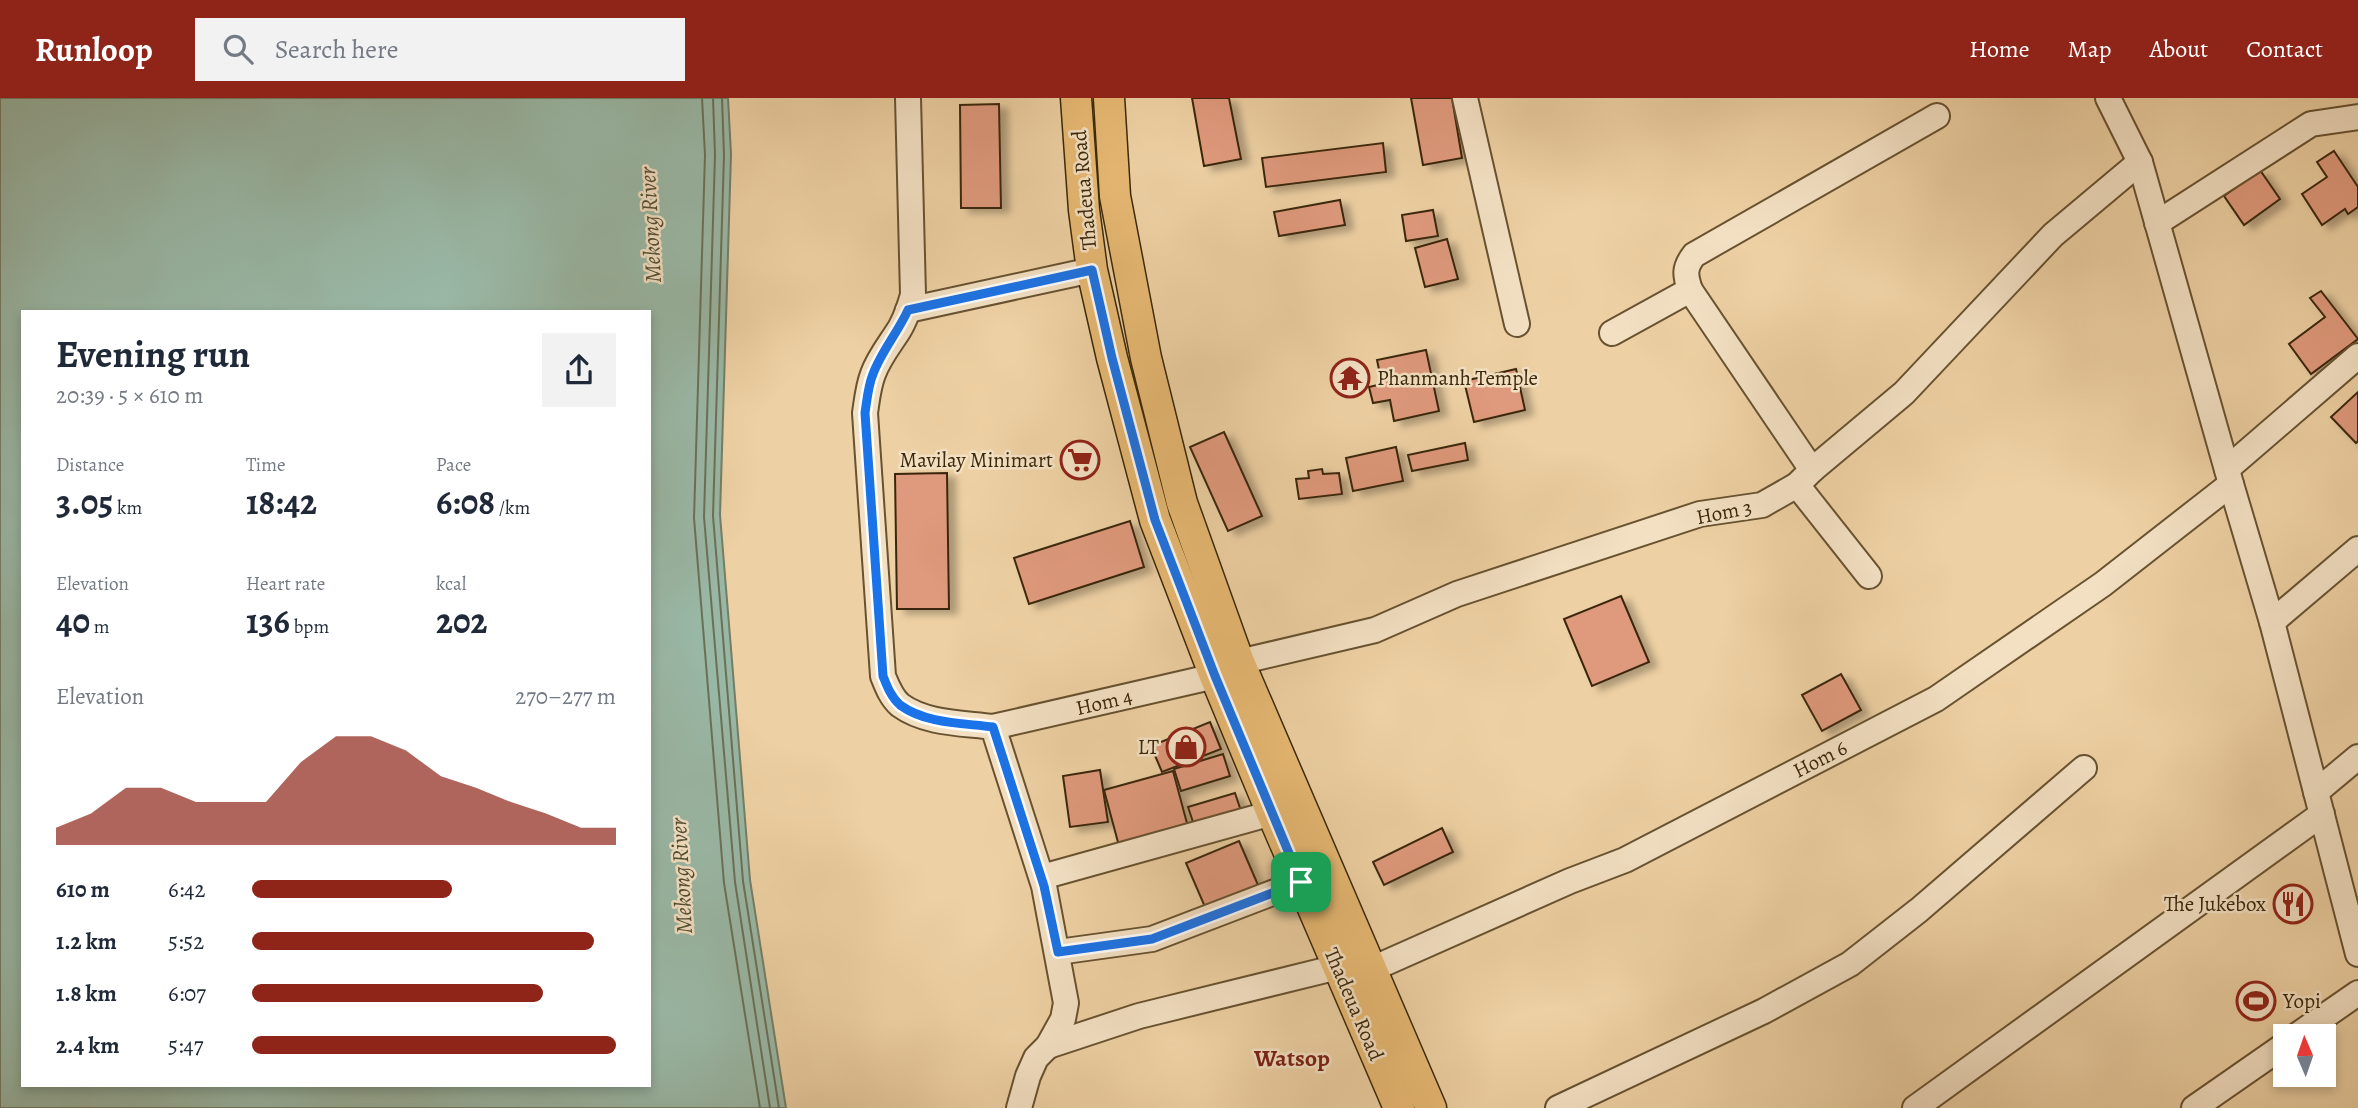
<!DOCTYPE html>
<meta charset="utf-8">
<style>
body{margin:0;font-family:Alegreya,serif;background:#f2f2f3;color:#1f2937;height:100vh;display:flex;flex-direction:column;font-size:26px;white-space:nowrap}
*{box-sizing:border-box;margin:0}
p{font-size:23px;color:#747a83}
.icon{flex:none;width:38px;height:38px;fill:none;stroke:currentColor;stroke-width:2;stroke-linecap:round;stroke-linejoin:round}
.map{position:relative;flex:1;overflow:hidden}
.side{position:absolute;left:21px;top:212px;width:630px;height:777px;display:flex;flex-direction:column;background:#fff;border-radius:0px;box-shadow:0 4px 10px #0003}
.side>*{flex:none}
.needle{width:46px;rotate:358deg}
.buttons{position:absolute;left:2273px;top:926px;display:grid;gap:14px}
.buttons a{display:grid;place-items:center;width:63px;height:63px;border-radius:0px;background:#fff;box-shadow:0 4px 10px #0003;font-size:35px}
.pin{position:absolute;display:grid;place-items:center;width:60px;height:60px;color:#fff;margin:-30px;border-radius:14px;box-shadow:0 4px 10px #0006}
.round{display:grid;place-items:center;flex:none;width:74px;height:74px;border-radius:0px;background:#f2f2f3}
.head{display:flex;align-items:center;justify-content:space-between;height:119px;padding:0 35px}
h1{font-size:38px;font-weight:600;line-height:52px}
.figures{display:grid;grid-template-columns:repeat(3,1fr);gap:10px;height:119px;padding:7px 35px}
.figures div{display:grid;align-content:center}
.figures b{font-size:35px;font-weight:600}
.figures small{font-size:19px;font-weight:400}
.figures p{font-size:19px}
.chart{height:196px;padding:14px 35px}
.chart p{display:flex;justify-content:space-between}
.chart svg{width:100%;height:126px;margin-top:7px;fill:#8f2418;opacity:.7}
ul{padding:0 35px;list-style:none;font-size:23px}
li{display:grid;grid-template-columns:112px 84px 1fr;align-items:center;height:52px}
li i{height:18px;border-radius:9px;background:#8f2418}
header{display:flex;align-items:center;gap:42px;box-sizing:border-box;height:98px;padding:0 35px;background:#8f2418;color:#fff}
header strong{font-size:33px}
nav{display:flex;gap:38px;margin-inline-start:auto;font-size:24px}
.search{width:490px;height:63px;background:#f2f2f3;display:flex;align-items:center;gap:18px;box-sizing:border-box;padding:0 24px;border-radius:0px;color:#747a83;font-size:26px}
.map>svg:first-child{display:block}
</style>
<header>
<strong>Runloop</strong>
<div class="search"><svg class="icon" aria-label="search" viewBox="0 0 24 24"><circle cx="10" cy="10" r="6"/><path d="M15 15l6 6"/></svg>Search here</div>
<nav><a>Home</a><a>Map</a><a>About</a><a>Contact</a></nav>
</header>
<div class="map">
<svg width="2358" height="1010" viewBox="0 0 2358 1010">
<defs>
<filter id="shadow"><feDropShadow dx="8" dy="4.5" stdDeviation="3.5" flood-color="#0004"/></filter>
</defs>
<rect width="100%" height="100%" fill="#edd0a3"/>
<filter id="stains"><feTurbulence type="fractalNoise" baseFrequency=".00286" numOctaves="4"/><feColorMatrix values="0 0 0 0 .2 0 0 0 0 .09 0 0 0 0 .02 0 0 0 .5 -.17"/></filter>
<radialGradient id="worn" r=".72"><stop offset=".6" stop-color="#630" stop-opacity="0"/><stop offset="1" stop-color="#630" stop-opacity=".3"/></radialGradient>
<path fill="#99b7a5" stroke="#737e67" stroke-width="2" fill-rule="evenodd" d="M0 0H728L731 56 720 417 750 782 786 1010H0ZM23 214H649V987H23Z"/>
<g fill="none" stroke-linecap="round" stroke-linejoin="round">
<g stroke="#6a7058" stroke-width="2">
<polyline points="702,0 705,57 694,420 724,785 760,1010"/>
<polyline points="713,0 715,57 704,419 735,784 770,1010"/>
<polyline points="722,0 724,57 713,418 743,783 779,1010"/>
</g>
</g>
<g fill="#df997b" stroke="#3b280a" stroke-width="2" filter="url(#shadow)">
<polygon points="1192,0 1229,0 1241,61 1204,68"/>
<polygon points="1411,0 1452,0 1462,60 1423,67"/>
<polygon points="999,6 1001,110 961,110 960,7"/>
<polygon points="1383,45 1386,74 1266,89 1262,60"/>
<polygon points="2334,53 2358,89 2358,109 2348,116 2345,111 2322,127 2302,96 2327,79 2317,64"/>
<polygon points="2260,72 2280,101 2244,127 2224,98"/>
<polygon points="1340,102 1345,127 1279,138 1274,114"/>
<polygon points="1433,112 1438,138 1406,143 1402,117"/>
<polygon points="1447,141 1458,181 1425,189 1415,150"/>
<polygon points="2321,193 2358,241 2311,276 2289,246 2325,219 2310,200"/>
<polygon points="1426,252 1439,313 1394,323 1390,302 1373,305 1369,289 1382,286 1377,262"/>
<polygon points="1516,271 1525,312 1474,324 1464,283"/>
<polygon points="2358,294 2358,343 2356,345 2331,319"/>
<polygon points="1224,334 1262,418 1228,433 1190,349"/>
<polygon points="1465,345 1468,362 1412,373 1408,357"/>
<polygon points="1396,349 1403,383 1353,393 1346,360"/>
<polygon points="1322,371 1323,376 1339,375 1342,396 1299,401 1296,381 1309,380 1308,373"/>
<polygon points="947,375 949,511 897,511 895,376"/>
<polygon points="1130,423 1144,469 1029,506 1014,460"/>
<polygon points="1621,498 1649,564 1592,588 1564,521"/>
<polygon points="1841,576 1861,612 1822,633 1802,597"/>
<polygon points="1210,624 1221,651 1162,674 1151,648"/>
<polygon points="1223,656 1230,678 1181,693 1174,671"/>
<polygon points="1100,672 1108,724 1070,729 1063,678"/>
<polygon points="1173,673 1188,729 1119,748 1104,692"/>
<polygon points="1235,695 1243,719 1196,733 1188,709"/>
<polygon points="1442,730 1453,754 1384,787 1373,764"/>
<polygon points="1239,743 1258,787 1205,809 1186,765"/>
</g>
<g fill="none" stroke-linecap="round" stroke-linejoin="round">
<defs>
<g id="minor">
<path d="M908 0 913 197C909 211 904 226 895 238 887 250 878 262 873 276 868 289 867 302 865 315L883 578C887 588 891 599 900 607 926 626 963 625 993 629L1044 788 1066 905 1063 921 1048 948 1036 960 1028 978 1019 1010"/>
<polyline points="1465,0 1517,226"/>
<polyline points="2108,0 2140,64 2231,386 2272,524 2358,856"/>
<polyline points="2157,125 2311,26 2358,19"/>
<polyline points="908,212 1092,172"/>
<polyline points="1612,235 1690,192"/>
<polyline points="2227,371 2358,258"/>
<path d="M1812 372 1690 192C1685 177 1684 170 1694 157L1937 18"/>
<polyline points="1797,387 1869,478"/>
<polyline points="2272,524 2358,451"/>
<polyline points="1239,564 1375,532 1457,496 1700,416 1762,407 1797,387 1812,372 1904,295 2053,137 2140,64"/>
<polyline points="993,629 1215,578"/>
<polyline points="2316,694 2358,659"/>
<polyline points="1042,779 1272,715"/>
<polyline points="1058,854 1152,841 1301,784"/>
<polyline points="2296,938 2358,895"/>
<polyline points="1048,948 1139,918 1338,869 1372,871 1570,783 1625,762 1936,601 2103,486 2231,386"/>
<polyline points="1558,1010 1764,913 1850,866 1919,812 2084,670"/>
<polyline points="1915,1010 2322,716"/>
<polyline points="2194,1010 2286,946"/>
</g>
<g id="major">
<polyline points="1076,0 1084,112 1092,172 1112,260 1155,422 1215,578 1272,715 1399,1010"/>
<polyline points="1109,0 1115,98 1146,260 1182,405 1239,564 1431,1010"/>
</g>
</defs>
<use href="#minor" stroke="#685230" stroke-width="28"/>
<use href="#major" stroke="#3b280a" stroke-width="33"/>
<use href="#minor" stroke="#f3e0c3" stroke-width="24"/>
<use href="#major" stroke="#e6b872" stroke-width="30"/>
</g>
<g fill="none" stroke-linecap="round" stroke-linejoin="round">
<defs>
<path id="route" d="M1092 172 1112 260 1155 422 1215 578 1301 784 1152 841 1058 854 1044 788 993 629C963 625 926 626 900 607 891 599 887 588 883 578L865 315C867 302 868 288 873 276 881 254 898 234 908 212Z"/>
</defs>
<use href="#route" stroke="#fff" stroke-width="14"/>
<use href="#route" stroke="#1a73e8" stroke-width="9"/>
</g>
<defs>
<symbol id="temple-ring" viewBox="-11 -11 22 22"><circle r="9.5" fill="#f3e0c3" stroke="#8f2418" stroke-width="1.5"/><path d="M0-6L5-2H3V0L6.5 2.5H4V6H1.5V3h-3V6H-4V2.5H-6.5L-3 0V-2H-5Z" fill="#8f2418"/></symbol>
<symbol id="supermarket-ring" viewBox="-11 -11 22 22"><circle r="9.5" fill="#f3e0c3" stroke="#8f2418" stroke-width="1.5"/><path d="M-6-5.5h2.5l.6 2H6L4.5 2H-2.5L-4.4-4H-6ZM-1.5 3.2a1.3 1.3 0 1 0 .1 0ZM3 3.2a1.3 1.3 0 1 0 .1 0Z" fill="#8f2418"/></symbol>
<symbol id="shop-ring" viewBox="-11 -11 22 22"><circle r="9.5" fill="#f3e0c3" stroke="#8f2418" stroke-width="1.5"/><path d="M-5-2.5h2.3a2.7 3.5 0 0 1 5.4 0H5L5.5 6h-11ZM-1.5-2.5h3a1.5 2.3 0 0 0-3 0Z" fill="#8f2418"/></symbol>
<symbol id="restaurant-ring" viewBox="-11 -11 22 22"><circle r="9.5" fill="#f3e0c3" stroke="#8f2418" stroke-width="1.5"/><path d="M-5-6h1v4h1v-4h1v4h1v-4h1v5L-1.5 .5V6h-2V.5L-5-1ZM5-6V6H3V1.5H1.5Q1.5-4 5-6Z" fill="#8f2418"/></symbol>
<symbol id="stadium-ring" viewBox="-11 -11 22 22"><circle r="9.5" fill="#f3e0c3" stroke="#8f2418" stroke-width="1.5"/><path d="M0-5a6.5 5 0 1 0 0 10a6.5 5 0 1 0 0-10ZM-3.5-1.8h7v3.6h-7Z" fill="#8f2418"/></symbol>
</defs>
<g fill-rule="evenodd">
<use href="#temple-ring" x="1328" y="258" width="44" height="44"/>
<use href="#supermarket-ring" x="1058" y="340" width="44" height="44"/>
<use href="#shop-ring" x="1164" y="627" width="44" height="44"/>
<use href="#restaurant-ring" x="2271" y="784" width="44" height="44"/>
<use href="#stadium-ring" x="2234" y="881" width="44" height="44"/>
</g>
<g text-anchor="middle" stroke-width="5" stroke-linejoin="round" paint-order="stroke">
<g font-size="21" fill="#3b280a" stroke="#f3e0c3">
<text transform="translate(1084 92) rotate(-95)" y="7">Thadeua Road</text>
<text transform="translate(1724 414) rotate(-11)" y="7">Hom 3</text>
<text transform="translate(1104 604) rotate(-13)" y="7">Hom 4</text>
<text transform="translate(1820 661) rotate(-27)" y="7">Hom 6</text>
<text transform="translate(1354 906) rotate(67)" y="7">Thadeua Road</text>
</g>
<g font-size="21" fill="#3b280a" stroke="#f3e0c3" text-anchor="end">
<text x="1377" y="287" text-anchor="start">Phanmanh Temple</text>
<text x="1053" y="369">Mavilay Minimart</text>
<text x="1159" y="656">LT</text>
<text x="2266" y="813">The Jukebox</text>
<text x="2283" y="910" text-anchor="start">Yopi</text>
</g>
<g font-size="23" font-style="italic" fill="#524c31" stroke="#f3e0c3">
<text transform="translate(650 127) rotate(-93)" y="8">Mekong River</text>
<text transform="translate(681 778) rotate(-93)" y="8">Mekong River</text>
</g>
<g font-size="24" font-weight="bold" fill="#7a1f14" stroke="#f3e0c3">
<text x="1292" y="968">Watsop</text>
</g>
</g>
<rect width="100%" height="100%" filter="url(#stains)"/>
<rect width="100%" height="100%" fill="url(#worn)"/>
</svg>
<div class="buttons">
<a><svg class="needle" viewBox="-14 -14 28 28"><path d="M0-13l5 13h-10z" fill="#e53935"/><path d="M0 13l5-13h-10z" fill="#747a83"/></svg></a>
</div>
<div class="pin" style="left:1301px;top:784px;background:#1e9e55"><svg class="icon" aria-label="arrive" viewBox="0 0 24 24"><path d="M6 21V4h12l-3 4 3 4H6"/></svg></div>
<section class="side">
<div class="head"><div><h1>Evening run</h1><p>20:39 · 5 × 610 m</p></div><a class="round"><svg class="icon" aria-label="share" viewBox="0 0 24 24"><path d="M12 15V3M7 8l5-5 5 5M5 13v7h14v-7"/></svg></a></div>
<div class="figures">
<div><p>Distance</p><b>3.05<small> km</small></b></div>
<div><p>Time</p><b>18:42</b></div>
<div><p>Pace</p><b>6:08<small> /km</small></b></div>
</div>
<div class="figures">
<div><p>Elevation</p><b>40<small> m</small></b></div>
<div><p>Heart rate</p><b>136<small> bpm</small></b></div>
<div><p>kcal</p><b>202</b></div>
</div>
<div class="chart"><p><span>Elevation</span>270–277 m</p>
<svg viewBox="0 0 160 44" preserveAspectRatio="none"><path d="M0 44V38L10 33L20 24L30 24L40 29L50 29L60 29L70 15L80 6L90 6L100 11L110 20L120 24L130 29L140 33L150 38L160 38V44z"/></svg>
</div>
<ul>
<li><b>610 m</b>6:42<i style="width:55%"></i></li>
<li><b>1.2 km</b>5:52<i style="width:94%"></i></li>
<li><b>1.8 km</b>6:07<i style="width:80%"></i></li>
<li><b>2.4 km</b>5:47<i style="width:100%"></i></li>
</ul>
</section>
</div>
